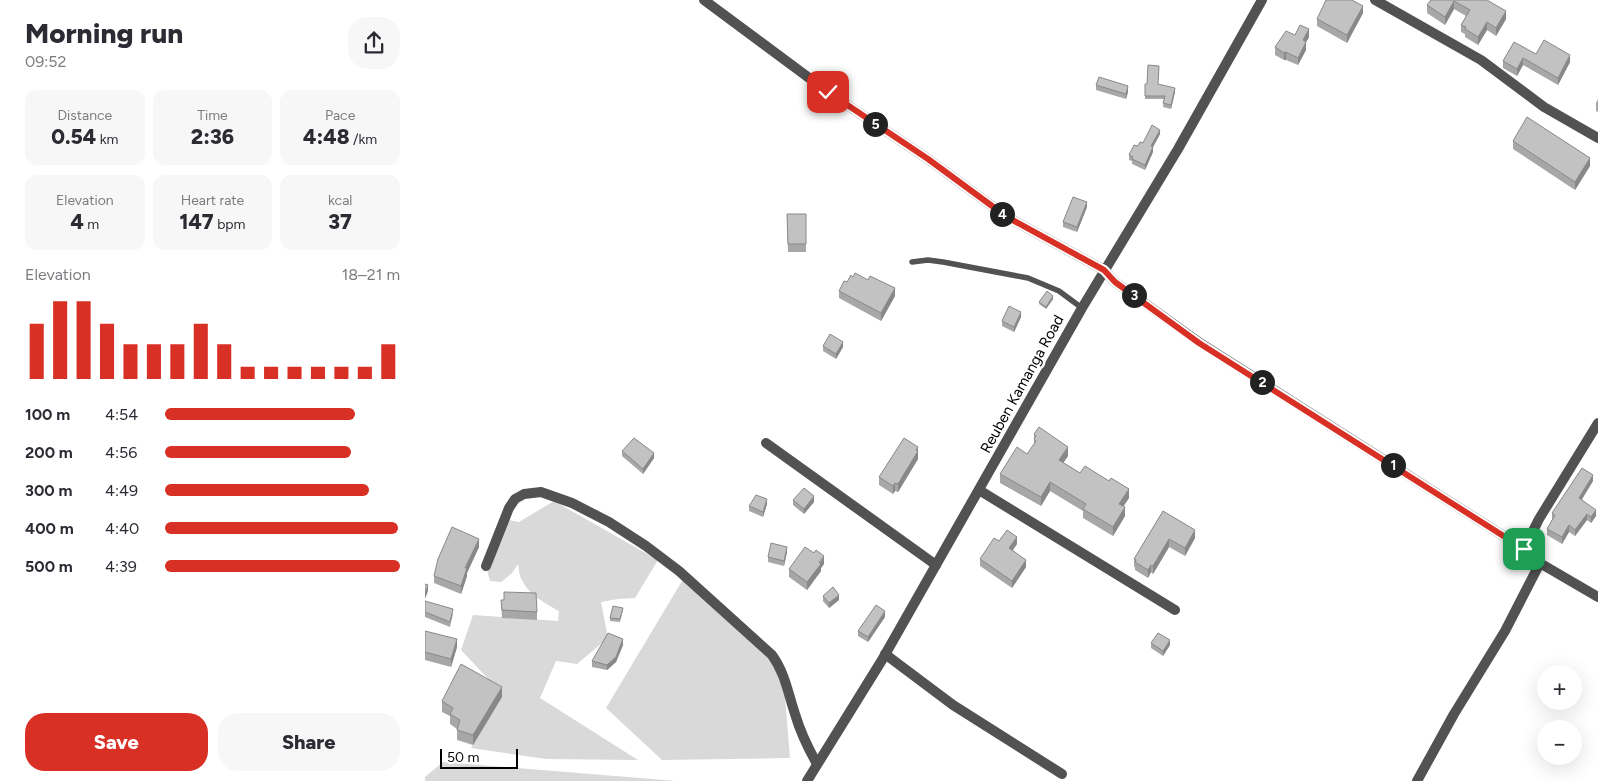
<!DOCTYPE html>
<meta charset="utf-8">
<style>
body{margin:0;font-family:Figtree,sans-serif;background:#f7f7f7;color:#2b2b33;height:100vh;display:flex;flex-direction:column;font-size:19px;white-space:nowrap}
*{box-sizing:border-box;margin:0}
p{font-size:16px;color:#7c7c81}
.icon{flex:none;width:28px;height:28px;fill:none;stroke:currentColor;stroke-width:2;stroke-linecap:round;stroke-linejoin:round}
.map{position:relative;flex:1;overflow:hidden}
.panel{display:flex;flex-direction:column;background:#fff;width:425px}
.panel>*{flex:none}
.fabs{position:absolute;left:1112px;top:665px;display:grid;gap:10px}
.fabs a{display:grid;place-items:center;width:45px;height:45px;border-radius:50%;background:#fff;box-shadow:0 5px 20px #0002;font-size:25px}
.scale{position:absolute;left:15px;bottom:12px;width:78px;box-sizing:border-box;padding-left:5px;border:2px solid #000;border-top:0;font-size:14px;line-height:18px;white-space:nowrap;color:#000;-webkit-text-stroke:4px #fff;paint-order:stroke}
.pin{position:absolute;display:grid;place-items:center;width:42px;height:42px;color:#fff;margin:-21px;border-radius:10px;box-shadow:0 2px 8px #0006}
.km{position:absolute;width:25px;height:25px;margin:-12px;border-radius:50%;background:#222;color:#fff;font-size:14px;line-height:25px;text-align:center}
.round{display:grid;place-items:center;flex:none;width:52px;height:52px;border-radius:20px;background:#f7f7f7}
.headline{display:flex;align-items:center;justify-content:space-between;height:85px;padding:0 25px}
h1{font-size:28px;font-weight:800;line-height:38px}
.stats{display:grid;grid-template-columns:repeat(3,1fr);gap:8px;height:85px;padding:5px 25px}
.stats div{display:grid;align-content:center;border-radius:12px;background:#f7f7f7;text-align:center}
.stats b{font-size:21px;font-weight:800}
.stats small{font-size:14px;font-weight:400}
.stats p{font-size:14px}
.chart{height:140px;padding:10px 25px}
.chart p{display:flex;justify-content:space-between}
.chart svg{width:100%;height:90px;margin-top:5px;stroke:#d93025;stroke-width:6}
.action{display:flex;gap:10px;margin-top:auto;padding:10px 25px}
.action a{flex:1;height:58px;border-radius:20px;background:#d93025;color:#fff;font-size:20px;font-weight:800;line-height:58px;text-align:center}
.action a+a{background:#f7f7f7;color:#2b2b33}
ul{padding:0 25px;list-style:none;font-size:16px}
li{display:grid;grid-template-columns:80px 60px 1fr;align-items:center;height:38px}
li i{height:12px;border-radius:6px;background:#d93025}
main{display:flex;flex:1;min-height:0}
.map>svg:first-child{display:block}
</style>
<main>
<section class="panel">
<div class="headline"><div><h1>Morning run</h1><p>09:52</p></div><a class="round"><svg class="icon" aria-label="share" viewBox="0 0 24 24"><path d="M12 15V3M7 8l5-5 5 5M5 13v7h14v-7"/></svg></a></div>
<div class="stats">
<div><p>Distance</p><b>0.54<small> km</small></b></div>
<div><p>Time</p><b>2:36</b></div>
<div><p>Pace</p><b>4:48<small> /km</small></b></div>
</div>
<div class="stats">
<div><p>Elevation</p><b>4<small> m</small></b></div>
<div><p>Heart rate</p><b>147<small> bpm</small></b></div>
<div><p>kcal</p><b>37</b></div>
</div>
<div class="chart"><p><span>Elevation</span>18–21 m</p>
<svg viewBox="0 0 160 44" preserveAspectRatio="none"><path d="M5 44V17M15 44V6M25 44V6M35 44V17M45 44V27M55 44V27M65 44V27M75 44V17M85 44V27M95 44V38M105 44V38M115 44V38M125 44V38M135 44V38M145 44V38M155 44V27"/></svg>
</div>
<ul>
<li><b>100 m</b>4:54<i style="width:81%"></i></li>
<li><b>200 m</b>4:56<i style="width:79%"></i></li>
<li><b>300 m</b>4:49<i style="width:87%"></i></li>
<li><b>400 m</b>4:40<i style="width:99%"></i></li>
<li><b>500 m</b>4:39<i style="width:100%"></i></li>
</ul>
<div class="action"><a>Save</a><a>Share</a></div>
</section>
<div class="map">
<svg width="1173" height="781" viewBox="0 0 1173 781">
<rect width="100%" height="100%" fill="#fff"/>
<g fill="#d9d9d9">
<path d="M129 501 233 560 210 598 193 599 176 602 183 638 152 664 131 661 115 698 213 760 121 759 46 748 77 697 67 683 36 650 48 615 133 621 134 611C121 604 103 594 97 580 94 576 94 569 93 564L87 573 76 582 65 581 61 566 84 520 94 522Z"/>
<polygon points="260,576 350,665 360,696 365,758 237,760 181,708"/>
<polygon points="18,762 251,781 0,781 0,777"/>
</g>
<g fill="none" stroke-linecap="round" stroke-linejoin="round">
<polyline stroke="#525252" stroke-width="5.5" points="487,262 503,260 518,262 603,278 634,291 657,308"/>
<g stroke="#525252" stroke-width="10">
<polyline points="279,0 403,92 503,159 582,217 679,270 690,282 775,343 1099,549 1113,562 1173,597"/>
<polyline points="950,0 1056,60 1119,107 1173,138"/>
<polyline points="341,443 511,565"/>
<polyline points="554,490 750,610"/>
<polyline points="1099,549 1114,519 1173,423"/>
<path d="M61 566 84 508 90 499 99 494 116 492 147 503 184 522 221 546 254 571 347 655C360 673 363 693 370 714 375 731 383 748 392 764"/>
<polyline points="460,654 528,705 637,774"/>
<polyline points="382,781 457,660 657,308 753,149 837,0"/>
<polyline points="992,781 1029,714 1080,631 1115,563"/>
</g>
</g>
<g fill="#a7a7a7">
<polygon points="1006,0 1062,0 1081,19 1071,36 1062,30 1053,45 1040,37 1040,34 1036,32 1036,25 1041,16 1029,9 1020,25 1002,13 1002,5"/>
<polygon points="938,13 922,43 892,26 892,19"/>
<polygon points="870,35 884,37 881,42 881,50 873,65 861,60 859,60 850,55 850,47"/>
<polygon points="1111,54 1145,62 1133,85 1098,65 1092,76 1078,68 1078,61"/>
<polygon points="720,84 733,84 750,92 746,109 738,107 739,99 720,99"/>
<polygon points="671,85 703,92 701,99 671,90"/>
<polygon points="1173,99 1173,112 1171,111 1171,103"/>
<polygon points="735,134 728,147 728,152 720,170 707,164 707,161 704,160 704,155 718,143"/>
<polygon points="1088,141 1165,166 1150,190 1088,149"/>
<polygon points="662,207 652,232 638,227 638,222"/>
<polygon points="362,214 381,214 381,252 363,252"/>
<polygon points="422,282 470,296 456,321 414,298 414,291"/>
<polygon points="628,299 621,309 614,304 614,302"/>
<polygon points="596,317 589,332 577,326 577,321"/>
<polygon points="398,346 418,347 411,359 398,351"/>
<polygon points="609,434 643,456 638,463 655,473 704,498 698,506 700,516 688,536 658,518 658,511 625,491 616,506 575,483 575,474 602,454 609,445"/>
<polygon points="197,451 229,458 218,474 197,456"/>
<polygon points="493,454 493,459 473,492 470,491 468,494 454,485 454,477"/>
<polygon points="1168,481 1157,499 1171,516 1166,523 1162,520 1150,536 1144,532 1137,544 1122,535 1122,529 1127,520 1127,513"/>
<polygon points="368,500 389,502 379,514 368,505"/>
<polygon points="342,504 338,517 324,511 324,506"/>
<polygon points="738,511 770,538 760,556 744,547 728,574 726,572 723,578 710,570 710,567 709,567 709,559"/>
<polygon points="574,541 592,544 588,550 601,567 587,588 555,566 555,559"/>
<polygon points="54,547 42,573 42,576 36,594 9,583 9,576"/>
<polygon points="362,552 359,566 343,562 343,557"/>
<polygon points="399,564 396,568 396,571 382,590 364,577 364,569"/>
<polygon points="398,596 414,600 404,608 398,601"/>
<polygon points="76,600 112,612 112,620 77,618"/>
<polygon points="0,601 28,614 25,627 0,617"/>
<polygon points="198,610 195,622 185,621 185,618"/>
<polygon points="460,617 443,642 433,636 433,631"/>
<polygon points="0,631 32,647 26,667 0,660"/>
<polygon points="726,643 745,645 738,656 726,648"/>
<polygon points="198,645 191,662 182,670 167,667 167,661"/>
<polygon points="77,697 48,745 32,740 32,729 25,724 25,716 17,712 17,701"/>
</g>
<g fill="#888">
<polygon points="1029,1 1029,9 1020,25 1020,17"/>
<polygon points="938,6 938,13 922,43 922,35"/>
<polygon points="1081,11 1081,19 1071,36 1071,28"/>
<polygon points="1062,22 1062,30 1053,45 1053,37"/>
<polygon points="884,29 884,37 878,48 878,40"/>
<polygon points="881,42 881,50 873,65 873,58"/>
<polygon points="861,52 861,60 859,60 859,53"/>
<polygon points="1145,55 1145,62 1133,85 1133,78"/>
<polygon points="1098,58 1098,65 1092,76 1092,69"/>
<polygon points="703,86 703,92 701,99 701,94"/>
<polygon points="750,88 750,92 746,109 746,105"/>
<polygon points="735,130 735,134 728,147 728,152 720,170 720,165 726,146"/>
<polygon points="1165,158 1165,166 1150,190 1150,182"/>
<polygon points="662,202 662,207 652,232 652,227"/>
<polygon points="470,288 470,296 456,321 456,313"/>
<polygon points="628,296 628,299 621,309 621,307"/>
<polygon points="596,312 596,317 589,332 589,327"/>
<polygon points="418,342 418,347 411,359 411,354"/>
<polygon points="493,447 493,459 473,492 473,484"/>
<polygon points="643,447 643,456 634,469 634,460"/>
<polygon points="229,453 229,458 218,474 218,469"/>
<polygon points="1168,475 1168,481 1154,504 1154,498"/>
<polygon points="625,482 625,491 616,506 616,497"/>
<polygon points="470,483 470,491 468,494 468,486"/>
<polygon points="704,489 704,498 694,513 694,504"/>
<polygon points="389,496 389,502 379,514 379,509"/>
<polygon points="342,499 342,504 338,517 338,512"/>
<polygon points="700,507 700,516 688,536 688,527"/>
<polygon points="1171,510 1171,516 1166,523 1166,517"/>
<polygon points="1162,514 1162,520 1150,536 1150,530"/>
<polygon points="1144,525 1144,532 1137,544 1137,537"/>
<polygon points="770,530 770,538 760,556 760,548"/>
<polygon points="592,537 592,544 584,555 584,548"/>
<polygon points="54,539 54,547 42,573 42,576 36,594 36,586 40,568"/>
<polygon points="744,539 744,547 728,574 728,566"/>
<polygon points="362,547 362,552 359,566 359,561"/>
<polygon points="399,556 399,564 396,568 396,571 382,590 382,582"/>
<polygon points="601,560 601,567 587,588 587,581"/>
<polygon points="726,565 726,572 723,578 723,570"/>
<polygon points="3,585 3,591 0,599 0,594"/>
<polygon points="414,595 414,600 404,608 404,603"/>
<polygon points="460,611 460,617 443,642 443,637"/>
<polygon points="32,639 32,647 26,667 26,659"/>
<polygon points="198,639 198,645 191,662 182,670 182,665"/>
<polygon points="745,640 745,645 738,656 738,651"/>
<polygon points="77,687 77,697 48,745 48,735"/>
</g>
<g fill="#c2c2c2" stroke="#888">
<polygon points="901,0 927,0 938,6 922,35 892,19"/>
<polygon points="1006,0 1062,0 1081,11 1071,28 1062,22 1053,37 1040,29 1041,27 1036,25 1045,10 1029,1 1020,17 1002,5"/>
<polygon points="875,25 884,29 878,40 881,42 873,58 861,52 859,53 850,47 861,31 870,35"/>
<polygon points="1119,40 1145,55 1133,78 1098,58 1092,69 1078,61 1089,42 1111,54"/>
<polygon points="723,65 734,66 733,84 750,88 746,105 738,103 740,96 720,96 720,84 722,84"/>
<polygon points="674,77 703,86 701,94 671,85"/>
<polygon points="1102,117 1165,158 1150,182 1088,141"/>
<polygon points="727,125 735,130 726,146 728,147 720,165 707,159 708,157 704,155 709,145 713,146 715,142 718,143"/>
<polygon points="648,197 662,202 652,227 638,222"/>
<polygon points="362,214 381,214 381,244 363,244"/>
<polygon points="430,273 443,280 445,276 470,288 456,313 414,291 419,281 422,282 426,275 428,277"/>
<polygon points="622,291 628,296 621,307 614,302"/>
<polygon points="584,306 596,312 589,327 577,321"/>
<polygon points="405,334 418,342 411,354 398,346"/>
<polygon points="614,427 643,447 634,460 655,473 660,466 684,481 686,478 704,489 694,504 700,507 688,527 658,509 661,504 625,482 616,497 575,474 592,447 602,454 611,441 609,439 611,436 609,434"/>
<polygon points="209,438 229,453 218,469 197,451"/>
<polygon points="479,438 493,447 491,450 493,451 473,484 470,483 468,486 454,477"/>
<polygon points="1157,468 1168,475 1154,498 1171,510 1166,517 1162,514 1150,530 1144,525 1137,537 1122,529 1130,515 1127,513"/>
<polygon points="379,488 389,496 379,509 368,500"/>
<polygon points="331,495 342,499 338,512 324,506"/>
<polygon points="738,511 770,530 760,548 744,539 728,566 726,565 723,570 710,562 711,560 709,559"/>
<polygon points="27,527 54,539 40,568 42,568 36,586 9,576 13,559"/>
<polygon points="582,530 592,537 584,548 601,560 587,581 555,559 569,538 574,541"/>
<polygon points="346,543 362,547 359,561 343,557"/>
<polygon points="380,547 389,553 391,550 399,556 394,562 396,564 382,582 364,569"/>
<polygon points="0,584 3,585 0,594"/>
<polygon points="408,587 414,595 404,603 398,596"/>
<polygon points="79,592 111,593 112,612 77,610 76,600 79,600"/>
<polygon points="0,601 28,609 25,622 0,612"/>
<polygon points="451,605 460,611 443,637 433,631"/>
<polygon points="188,606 198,608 195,619 185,618"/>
<polygon points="0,631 32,639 26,659 0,652"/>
<polygon points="183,633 198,639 191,657 182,665 167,661"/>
<polygon points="733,633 745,640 738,651 726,643"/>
<polygon points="36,664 77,687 48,735 32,730 35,720 25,714 28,708 17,701"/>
</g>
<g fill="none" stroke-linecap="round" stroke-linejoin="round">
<defs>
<polyline id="route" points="403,92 503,159 582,217 679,270 690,282 774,343 1099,549"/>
</defs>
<use href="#route" stroke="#fff" stroke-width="10"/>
<use href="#route" stroke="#d93025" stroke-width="6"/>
</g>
<g text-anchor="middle" stroke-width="5" stroke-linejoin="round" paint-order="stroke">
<g font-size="15" fill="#000" stroke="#fff">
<text transform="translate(597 384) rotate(-61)" y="5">Reuben Kamanga Road</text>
</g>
</g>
</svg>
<div class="fabs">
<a>+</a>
<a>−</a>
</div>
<div class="scale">50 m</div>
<div class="pin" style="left:1099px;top:549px;background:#1e9e55"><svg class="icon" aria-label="arrive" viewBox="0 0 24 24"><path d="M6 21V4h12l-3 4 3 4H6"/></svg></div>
<div class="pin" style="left:403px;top:92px;background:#d93025"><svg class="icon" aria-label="check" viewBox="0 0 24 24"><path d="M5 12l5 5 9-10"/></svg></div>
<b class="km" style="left:968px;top:465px">1</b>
<b class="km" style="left:837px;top:382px">2</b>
<b class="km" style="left:709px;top:295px">3</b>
<b class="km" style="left:577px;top:214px">4</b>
<b class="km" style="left:450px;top:124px">5</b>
</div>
</main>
